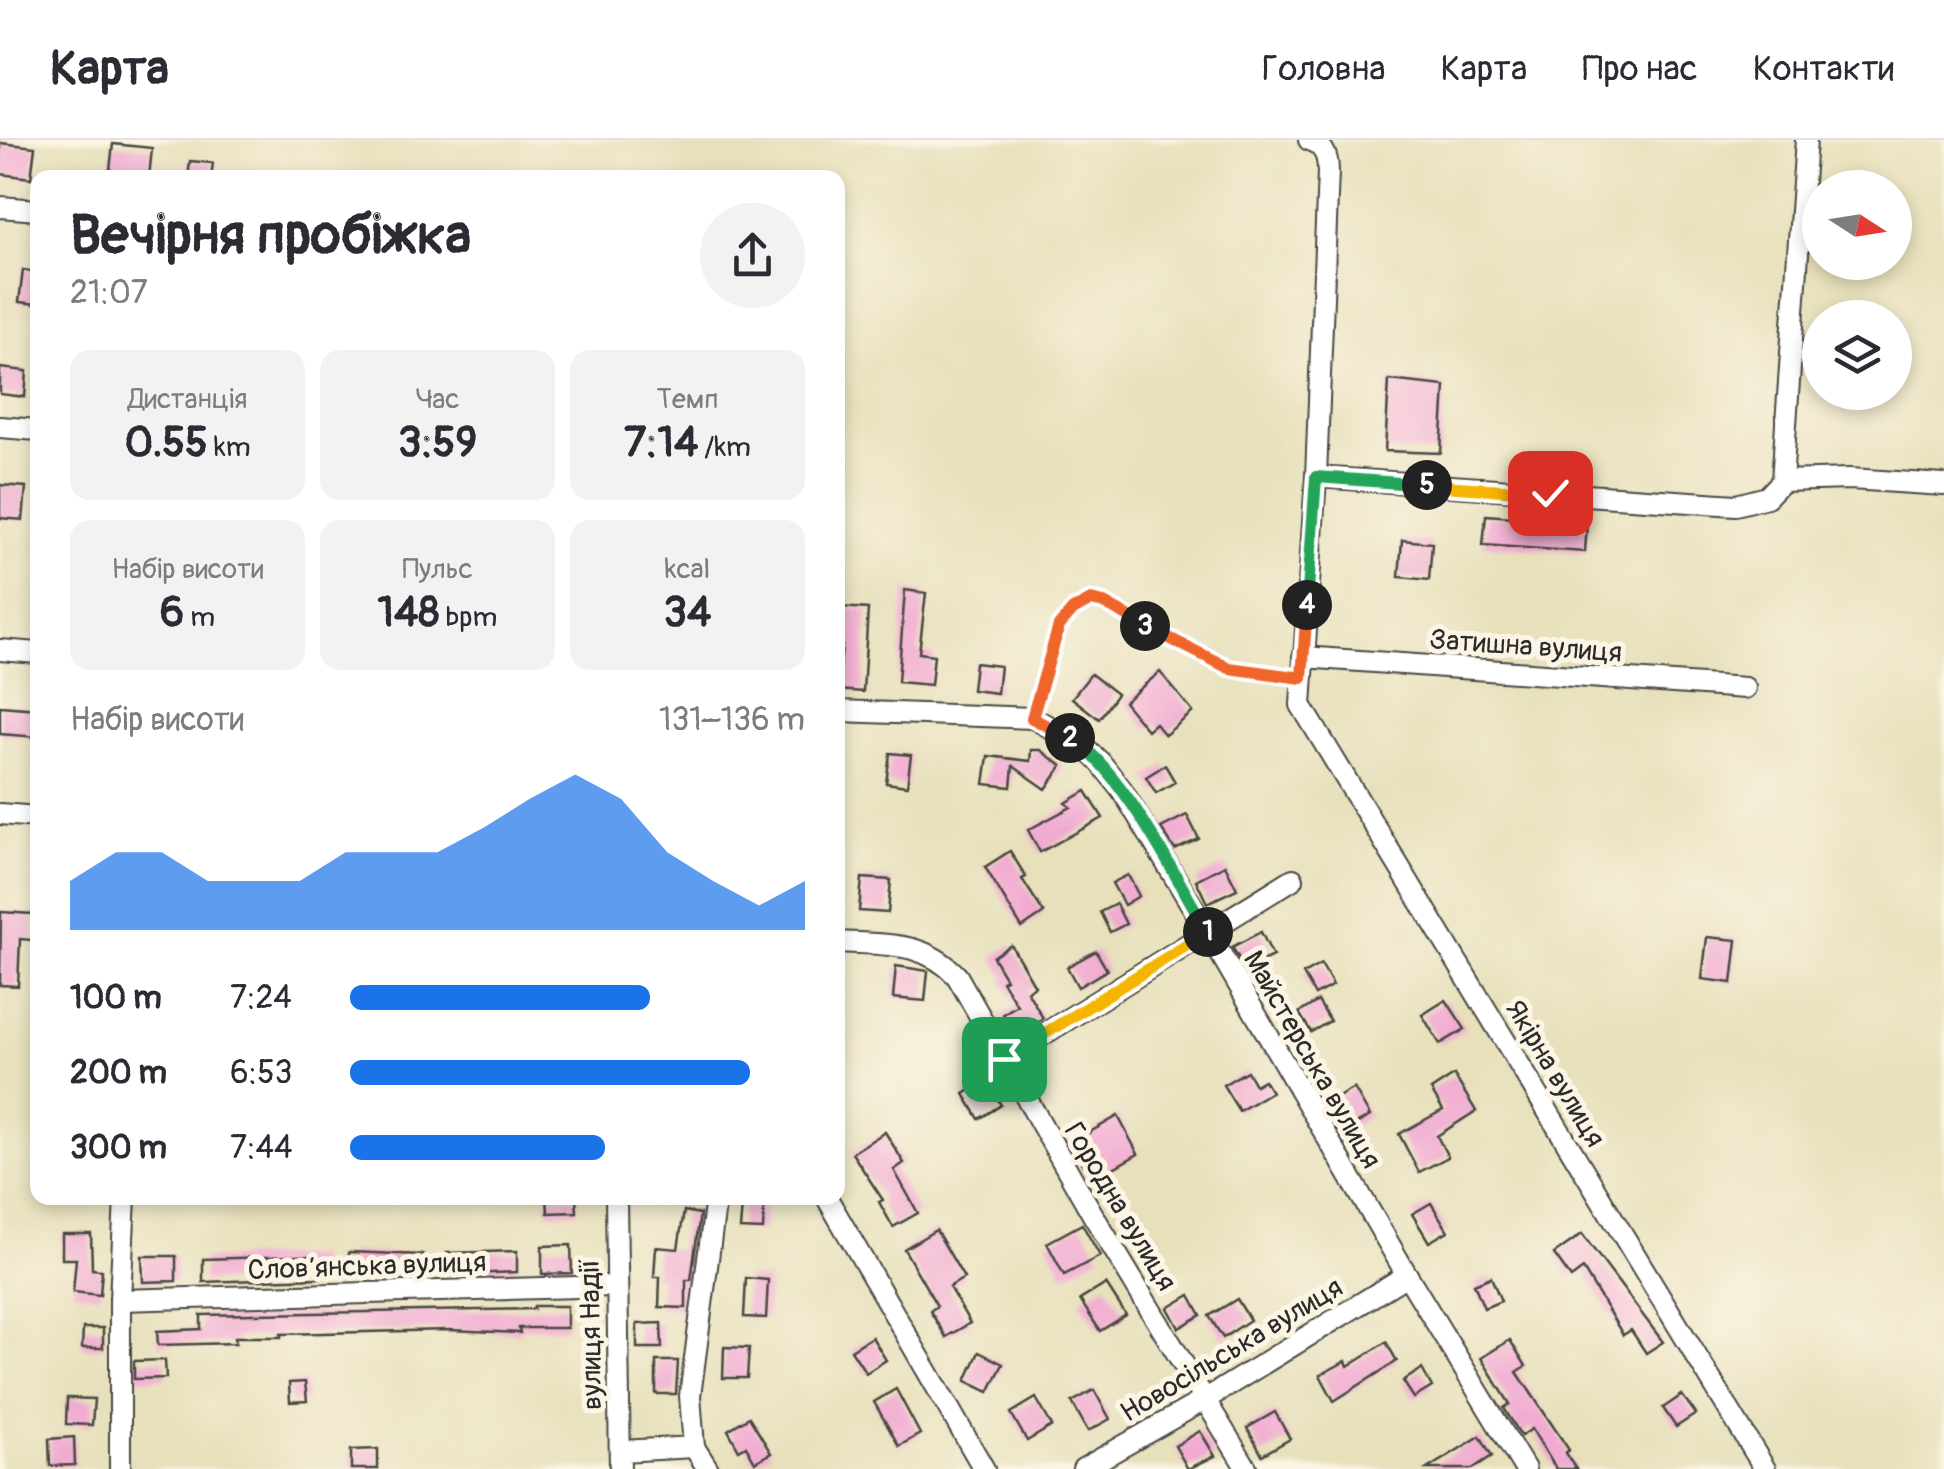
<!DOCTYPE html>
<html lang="uk">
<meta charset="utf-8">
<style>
body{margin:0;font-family:Pangolin,sans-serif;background:#f2f2f3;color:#2b2b33;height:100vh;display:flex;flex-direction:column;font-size:38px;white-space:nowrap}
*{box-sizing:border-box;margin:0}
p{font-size:32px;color:#7c7c81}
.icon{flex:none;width:55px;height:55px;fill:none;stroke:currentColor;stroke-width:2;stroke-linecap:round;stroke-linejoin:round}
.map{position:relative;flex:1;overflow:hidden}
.sheet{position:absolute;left:30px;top:30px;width:815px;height:1035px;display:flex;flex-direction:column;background:#fff;border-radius:20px;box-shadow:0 5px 15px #0003}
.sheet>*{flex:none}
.needle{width:65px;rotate:102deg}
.tools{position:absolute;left:1802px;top:30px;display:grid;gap:20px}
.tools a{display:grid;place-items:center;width:110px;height:110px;border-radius:50%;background:#fff;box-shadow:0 5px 15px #0003;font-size:50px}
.pin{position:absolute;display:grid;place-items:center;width:85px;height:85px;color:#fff;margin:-42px;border-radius:20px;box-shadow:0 5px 15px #0006}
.km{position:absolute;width:50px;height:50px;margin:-25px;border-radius:50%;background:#222;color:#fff;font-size:28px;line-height:50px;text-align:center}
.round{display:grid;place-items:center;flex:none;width:105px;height:105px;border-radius:52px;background:#f2f2f3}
.summary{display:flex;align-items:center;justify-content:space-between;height:170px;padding:0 40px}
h1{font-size:55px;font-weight:700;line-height:75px}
.metrics{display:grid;grid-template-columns:repeat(3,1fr);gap:15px;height:170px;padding:10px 40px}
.metrics div{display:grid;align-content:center;border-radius:20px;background:#f2f2f3;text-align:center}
.metrics b{font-size:42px;font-weight:700}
.metrics small{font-size:28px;font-weight:400}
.metrics p{font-size:28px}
.chart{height:280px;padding:20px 40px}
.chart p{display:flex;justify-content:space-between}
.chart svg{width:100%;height:180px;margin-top:10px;fill:#1a73e8;opacity:.7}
ul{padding:0 40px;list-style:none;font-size:32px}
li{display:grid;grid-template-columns:160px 120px 1fr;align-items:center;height:75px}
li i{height:25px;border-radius:12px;background:#1a73e8}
header{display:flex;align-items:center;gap:60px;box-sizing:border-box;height:140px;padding:0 50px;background:#fff;border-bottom:2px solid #e1e1e2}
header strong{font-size:48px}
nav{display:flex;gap:55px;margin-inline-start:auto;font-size:35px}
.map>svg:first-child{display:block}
</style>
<header>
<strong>Карта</strong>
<nav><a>Головна</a><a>Карта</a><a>Про нас</a><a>Контакти</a></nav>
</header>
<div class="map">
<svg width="1944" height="1329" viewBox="0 0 1944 1329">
<rect width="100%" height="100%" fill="#fcf5e5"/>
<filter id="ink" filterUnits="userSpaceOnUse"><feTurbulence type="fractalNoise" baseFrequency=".01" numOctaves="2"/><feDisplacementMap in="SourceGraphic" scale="20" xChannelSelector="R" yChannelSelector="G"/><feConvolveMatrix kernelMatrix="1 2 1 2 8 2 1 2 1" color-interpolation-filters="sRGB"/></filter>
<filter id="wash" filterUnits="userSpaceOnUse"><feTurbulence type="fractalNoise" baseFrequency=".0048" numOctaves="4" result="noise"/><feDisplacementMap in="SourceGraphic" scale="40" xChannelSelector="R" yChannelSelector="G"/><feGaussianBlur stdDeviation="2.25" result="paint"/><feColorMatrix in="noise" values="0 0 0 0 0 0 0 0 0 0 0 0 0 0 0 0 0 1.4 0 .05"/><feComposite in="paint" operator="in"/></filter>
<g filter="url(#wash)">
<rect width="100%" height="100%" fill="#e7e0bb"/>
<g id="blocks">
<g fill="#f1abd1">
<polygon points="0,3 35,7 31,38 0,34"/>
<polygon points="113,4 152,8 149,38 109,38"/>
<polygon points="190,21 213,23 211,38 188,38"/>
<polygon points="23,130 38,132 38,164 19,162"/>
<polygon points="0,228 27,231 25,257 0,254"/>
<polygon points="1389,240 1445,246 1441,313 1385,311"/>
<polygon points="0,345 26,347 23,380 0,378"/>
<polygon points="1486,375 1587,383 1585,412 1483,405"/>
<polygon points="1402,400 1432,403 1429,440 1399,437"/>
<polygon points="905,450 926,453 919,513 934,515 931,545 898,542"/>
<polygon points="840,467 868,469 863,552 838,550 842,505 838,505"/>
<polygon points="975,523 1000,526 997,553 972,550"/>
<polygon points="1160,532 1193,572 1165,595 1155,583 1147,590 1124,562"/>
<polygon points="1091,534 1117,554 1099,579 1072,558"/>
<polygon points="0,566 38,569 38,597 0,594"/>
<polygon points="1031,610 1040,610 1062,626 1046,649 1013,626 1011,647 984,644 988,616 1030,621"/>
<polygon points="890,613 911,615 907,646 886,643"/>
<polygon points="1165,625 1175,642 1156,653 1146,637"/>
<polygon points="1086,651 1103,678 1040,712 1028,690 1071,667 1066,663"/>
<polygon points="1187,675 1199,699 1175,710 1161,688"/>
<polygon points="1010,711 1026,737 1022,739 1044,773 1022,788 985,727"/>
<polygon points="1225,725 1237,749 1207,763 1196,740"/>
<polygon points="1128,735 1139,756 1124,765 1112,743"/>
<polygon points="862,738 891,740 888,773 859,771"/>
<polygon points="1116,764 1126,784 1110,792 1100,772"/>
<polygon points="1,772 33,774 32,800 20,799 18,846 0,845"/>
<polygon points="1261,792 1273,816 1245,829 1232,807"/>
<polygon points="1707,797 1737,800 1732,843 1702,839"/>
<polygon points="1011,805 1035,846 1027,851 1043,878 1016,895 1003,874 1017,865 1002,841 1006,839 993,817"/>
<polygon points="1096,811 1107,830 1078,847 1067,827"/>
<polygon points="1321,824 1333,845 1315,855 1303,834"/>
<polygon points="896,826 928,831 925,861 893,858"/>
<polygon points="1446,860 1465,889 1440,904 1422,875"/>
<polygon points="1318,861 1330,881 1311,892 1299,873"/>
<polygon points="1247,931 1255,945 1264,940 1271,952 1239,971 1223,945"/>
<polygon points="1454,935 1476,971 1437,996 1448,1017 1419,1032 1399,994 1443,970 1431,950"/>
<polygon points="986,940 1001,965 979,979 964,954"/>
<polygon points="1354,948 1370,976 1344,991 1328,963"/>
<polygon points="1118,976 1138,1014 1092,1040 1071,1003"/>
<polygon points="885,992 904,1023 894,1030 918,1073 893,1087 879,1062 883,1060 852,1013"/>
<polygon points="547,1058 576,1058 577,1072 548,1073"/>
<polygon points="1431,1063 1448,1091 1429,1102 1412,1074"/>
<polygon points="742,1066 764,1067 763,1090 740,1089"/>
<polygon points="684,1071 700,1074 691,1140 686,1140 686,1168 659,1167 660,1137 654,1137 656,1107 678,1109"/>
<polygon points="1082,1084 1100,1116 1064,1135 1047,1103"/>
<polygon points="936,1090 964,1138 949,1147 970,1183 946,1197 930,1171 937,1166 904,1109"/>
<polygon points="62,1094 91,1094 92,1129 102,1130 100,1155 73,1152 76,1119 62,1119"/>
<polygon points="1582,1094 1663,1202 1646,1213 1631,1190 1623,1195 1583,1129 1571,1138 1554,1114"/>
<polygon points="571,1105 572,1133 542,1134 542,1106"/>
<polygon points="517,1111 517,1132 447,1135 447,1113"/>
<polygon points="349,1112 423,1115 423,1134 349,1137"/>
<polygon points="142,1116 176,1116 176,1141 143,1142"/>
<polygon points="295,1116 319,1116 319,1138 203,1142 203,1119"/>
<polygon points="1491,1137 1501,1161 1484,1168 1474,1144"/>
<polygon points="746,1138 768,1140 766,1178 744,1177"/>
<polygon points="1106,1144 1126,1175 1100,1191 1080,1160"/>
<polygon points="1190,1155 1201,1175 1179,1188 1168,1168"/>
<polygon points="1237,1159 1250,1180 1223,1198 1209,1176"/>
<polygon points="534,1166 567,1166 567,1188 519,1188 520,1193 449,1190 281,1194 281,1197 235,1197 236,1203 158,1205 157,1191 201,1189 201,1175 534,1169"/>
<polygon points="661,1183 662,1208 637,1208 637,1184"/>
<polygon points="83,1188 103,1188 103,1208 82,1208"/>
<polygon points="872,1197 886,1220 866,1233 851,1210"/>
<polygon points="1510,1200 1526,1226 1517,1232 1569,1310 1565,1313 1576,1329 1556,1329 1532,1289 1521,1296 1504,1268 1510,1264 1481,1218"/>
<polygon points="1386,1202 1397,1221 1334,1261 1320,1235 1346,1221 1348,1226"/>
<polygon points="724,1207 749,1208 747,1238 723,1238"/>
<polygon points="979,1212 1003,1224 989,1252 966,1241"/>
<polygon points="165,1220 166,1238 134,1239 134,1221"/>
<polygon points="656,1221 678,1221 676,1254 656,1254"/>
<polygon points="1422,1229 1432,1247 1414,1258 1403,1241"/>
<polygon points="305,1242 307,1261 290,1262 289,1243"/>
<polygon points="896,1249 920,1294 899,1306 874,1262"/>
<polygon points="1094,1250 1110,1279 1088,1291 1072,1262"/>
<polygon points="1682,1255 1696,1274 1676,1287 1663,1268"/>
<polygon points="67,1258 94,1259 92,1285 66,1284"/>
<polygon points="1036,1258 1052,1286 1027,1301 1011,1273"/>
<polygon points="1275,1272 1290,1299 1262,1315 1247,1288"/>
<polygon points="749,1277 771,1313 755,1322 746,1306 739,1310 728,1290"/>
<polygon points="1200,1291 1215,1316 1188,1329 1175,1306"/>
<polygon points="1480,1296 1492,1316 1472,1329 1427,1329"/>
<polygon points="74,1297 75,1325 50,1326 49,1299"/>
<polygon points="378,1309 378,1329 351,1329 351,1310"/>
</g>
</g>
</g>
<g filter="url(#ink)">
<use href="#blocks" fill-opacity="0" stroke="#474641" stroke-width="2.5"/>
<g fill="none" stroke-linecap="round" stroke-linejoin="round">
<defs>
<g id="minor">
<path d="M1309 0C1324 5 1328 17 1328 31L1316 337 1301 565 1765 1329"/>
<polyline points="0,67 38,70"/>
<polyline points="0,287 38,290"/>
<polyline points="1316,337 1736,365 1767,357 1782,341 1850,339 1944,345"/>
<polyline points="1782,341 1806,0"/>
<polyline points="0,510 38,513"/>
<polyline points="1303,517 1745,548"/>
<polyline points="838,571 1033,578 1082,605 1100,622 1122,650 1208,792 1407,1135 1525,1329"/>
<polyline points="0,674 38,677"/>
<path d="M838 802C883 805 923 800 957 836L1093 1075 1247 1329"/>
<polyline points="1004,919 1293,739"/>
<polyline points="616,1058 620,1329"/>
<polyline points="827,1058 984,1329"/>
<polyline points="120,1160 615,1146"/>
<polyline points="621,1311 694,1307"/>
<polyline points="120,1329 120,1160 125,1058"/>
<polyline points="708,1329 694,1307 690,1256 716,1058"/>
<polyline points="1083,1329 1206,1259 1407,1135"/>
</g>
</defs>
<use href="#minor" stroke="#474641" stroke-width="24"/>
<path stroke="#474641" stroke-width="2.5" stroke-dasharray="8 8" stroke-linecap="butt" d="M1037 562C1049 520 1049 483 1091 460L1104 463 1229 528 1285 535"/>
<use href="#minor" stroke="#fff" stroke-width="20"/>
</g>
</g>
<g fill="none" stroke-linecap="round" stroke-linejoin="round" filter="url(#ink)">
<defs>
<polyline id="split-1" points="1004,919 1208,792"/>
<path id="split-2" d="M1070 598C1121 626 1176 739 1208 792"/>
<polyline id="split-3" points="1070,598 1032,578 1059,486 1073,470 1091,460 1104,463 1145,486"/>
<polyline id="split-4" points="1145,486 1229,528 1302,538 1307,465"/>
<polyline id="split-5" points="1307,465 1316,337 1427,345"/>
<polyline id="split-6" points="1427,345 1550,353"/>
</defs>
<use href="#split-1" stroke="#fff" stroke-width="20"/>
<use href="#split-2" stroke="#fff" stroke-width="20"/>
<use href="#split-3" stroke="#fff" stroke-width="20"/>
<use href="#split-4" stroke="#fff" stroke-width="20"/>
<use href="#split-5" stroke="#fff" stroke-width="20"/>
<use href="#split-6" stroke="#fff" stroke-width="20"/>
<use href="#split-1" stroke="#f5b400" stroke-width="12"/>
<use href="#split-2" stroke="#22a559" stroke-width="12"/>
<use href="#split-3" stroke="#f0652b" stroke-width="12"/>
<use href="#split-4" stroke="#f0652b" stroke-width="12"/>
<use href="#split-5" stroke="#22a559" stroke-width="12"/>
<use href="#split-6" stroke="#f5b400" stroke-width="12"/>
</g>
<g text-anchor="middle" stroke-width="10" stroke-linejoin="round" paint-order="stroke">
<g font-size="28" fill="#2b2b2b" stroke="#fcf5e5">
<text transform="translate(1526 505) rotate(4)" y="10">Затишна вулиця</text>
<text transform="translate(1313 919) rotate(60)" y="10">Майстерська вулиця</text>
<text transform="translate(1556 933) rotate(59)" y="10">Якірна вулиця</text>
<text transform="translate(1121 1066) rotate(59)" y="10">Городна вулиця</text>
<text transform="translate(367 1125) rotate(-2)" y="10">Словʼянська вулиця</text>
<text transform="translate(590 1194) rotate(-91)" y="10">вулиця Надії</text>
<text transform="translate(1231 1209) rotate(-31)" y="10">Новосільська вулиця</text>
</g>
</g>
</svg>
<div class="tools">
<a><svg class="needle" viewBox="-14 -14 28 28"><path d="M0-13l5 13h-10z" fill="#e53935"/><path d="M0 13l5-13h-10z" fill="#7c7c81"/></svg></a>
<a><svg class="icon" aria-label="layers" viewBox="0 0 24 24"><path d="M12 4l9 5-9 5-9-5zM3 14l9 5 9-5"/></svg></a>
</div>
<div class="pin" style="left:1004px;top:919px;background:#1e9e55"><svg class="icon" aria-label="arrive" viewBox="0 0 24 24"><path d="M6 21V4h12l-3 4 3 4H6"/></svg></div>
<div class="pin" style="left:1550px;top:353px;background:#d93025"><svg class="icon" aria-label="check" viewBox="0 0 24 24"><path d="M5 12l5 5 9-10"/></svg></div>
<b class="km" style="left:1208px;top:792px">1</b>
<b class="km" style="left:1070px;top:598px">2</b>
<b class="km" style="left:1145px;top:486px">3</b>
<b class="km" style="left:1307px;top:465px">4</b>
<b class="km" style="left:1427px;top:345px">5</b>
<section class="sheet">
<div class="summary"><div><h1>Вечірня пробіжка</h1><p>21:07</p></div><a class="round"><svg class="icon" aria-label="share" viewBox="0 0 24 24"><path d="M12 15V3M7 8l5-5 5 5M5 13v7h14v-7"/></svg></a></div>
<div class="metrics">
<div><p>Дистанція</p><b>0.55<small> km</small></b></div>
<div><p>Час</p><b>3:59</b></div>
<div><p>Темп</p><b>7:14<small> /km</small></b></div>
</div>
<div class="metrics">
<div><p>Набір висоти</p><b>6<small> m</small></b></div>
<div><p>Пульс</p><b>148<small> bpm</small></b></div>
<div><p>kcal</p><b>34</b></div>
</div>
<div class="chart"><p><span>Набір висоти</span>131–136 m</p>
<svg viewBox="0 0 160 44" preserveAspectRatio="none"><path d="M0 44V32L10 25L20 25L30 32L40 32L50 32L60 25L70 25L80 25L90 19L100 12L110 6L120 12L130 25L140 32L150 38L160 32V44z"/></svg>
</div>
<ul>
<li><b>100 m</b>7:24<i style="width:66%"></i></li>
<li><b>200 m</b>6:53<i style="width:88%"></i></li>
<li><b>300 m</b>7:44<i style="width:56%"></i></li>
</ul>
</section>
</div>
